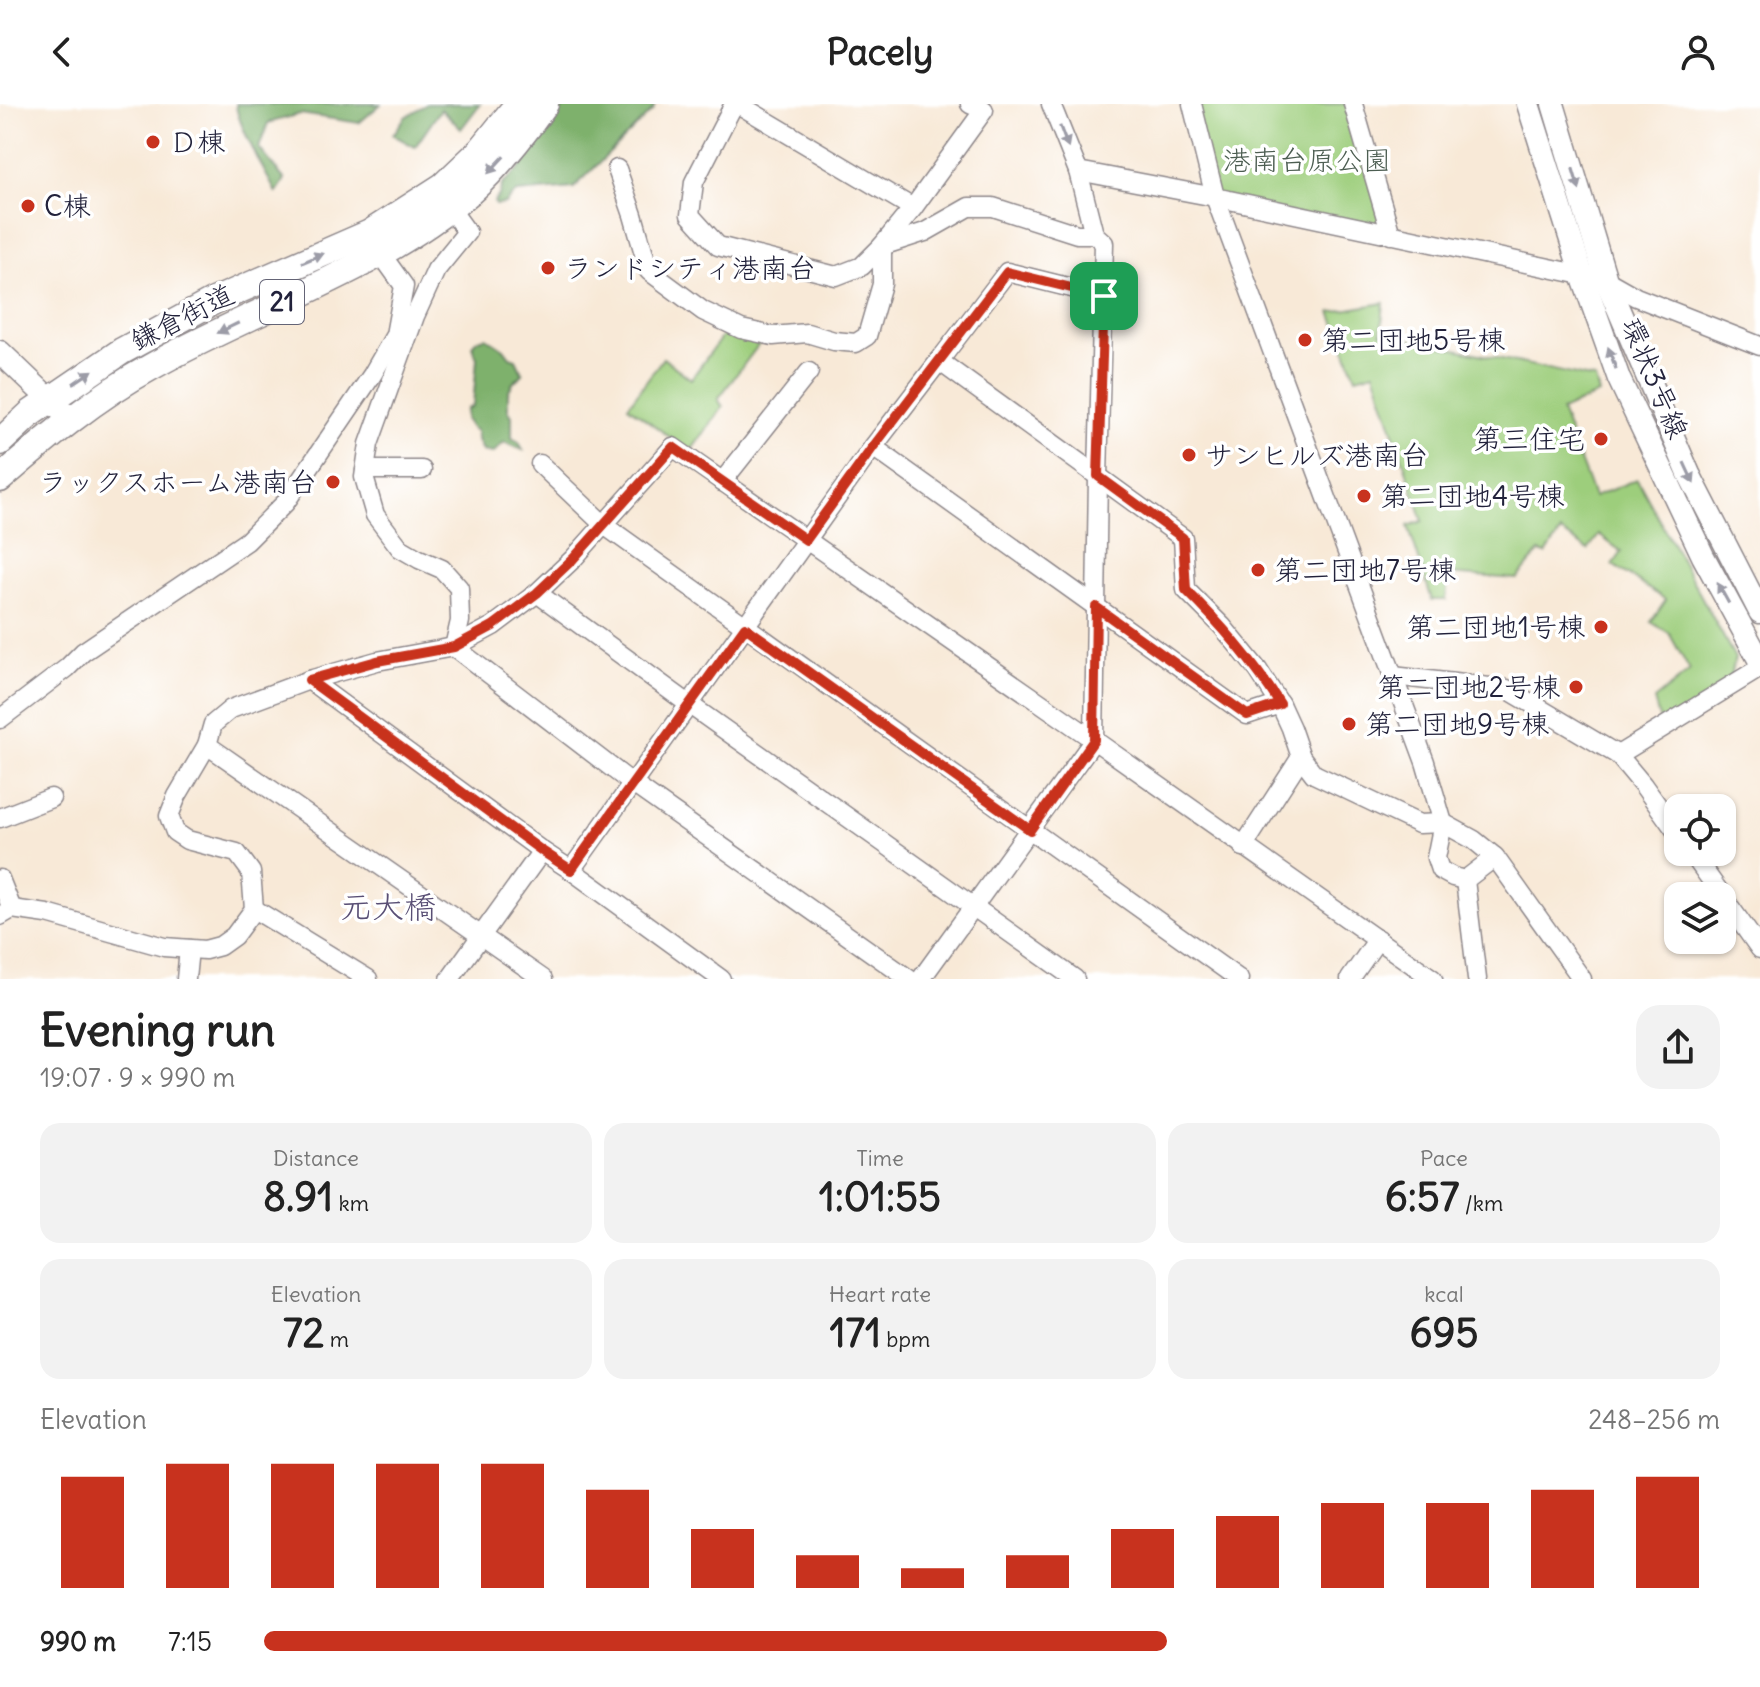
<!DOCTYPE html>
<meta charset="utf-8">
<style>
body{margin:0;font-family:Delius,"Klee One",sans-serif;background:#f2f2f2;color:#222;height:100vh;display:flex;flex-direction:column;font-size:30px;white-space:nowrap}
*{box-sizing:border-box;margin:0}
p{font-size:26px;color:#767676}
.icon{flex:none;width:44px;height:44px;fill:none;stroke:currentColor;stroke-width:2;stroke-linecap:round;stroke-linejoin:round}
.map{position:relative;height:875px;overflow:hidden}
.drawer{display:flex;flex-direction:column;background:#fff;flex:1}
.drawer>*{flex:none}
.tools{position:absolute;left:1664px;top:690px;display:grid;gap:16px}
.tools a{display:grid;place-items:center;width:72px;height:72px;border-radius:16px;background:#fff;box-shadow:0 2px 6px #0004;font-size:40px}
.pin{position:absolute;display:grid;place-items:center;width:68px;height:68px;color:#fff;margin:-34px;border-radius:16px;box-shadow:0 4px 12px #0006}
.round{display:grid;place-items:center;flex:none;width:84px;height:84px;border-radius:24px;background:#f2f2f2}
.headline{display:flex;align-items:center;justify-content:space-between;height:136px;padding:0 40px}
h1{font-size:44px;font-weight:700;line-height:60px}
.metrics{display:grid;grid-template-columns:repeat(3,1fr);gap:12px;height:136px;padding:8px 40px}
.metrics div{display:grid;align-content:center;border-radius:20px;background:#f2f2f2;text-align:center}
.metrics b{font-size:40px;font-weight:700}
.metrics small{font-size:22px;font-weight:400}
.metrics p{font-size:22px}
.chart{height:224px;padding:16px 40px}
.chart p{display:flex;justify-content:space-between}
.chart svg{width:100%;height:144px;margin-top:8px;stroke:#c8321e;stroke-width:6}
ul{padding:0 40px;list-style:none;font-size:26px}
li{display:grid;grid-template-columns:128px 96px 1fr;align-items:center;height:60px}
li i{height:20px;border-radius:10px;background:#c8321e}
header{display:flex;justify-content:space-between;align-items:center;height:104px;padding:0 40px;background:#fff;font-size:36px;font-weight:700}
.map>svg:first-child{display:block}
</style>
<header><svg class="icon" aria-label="back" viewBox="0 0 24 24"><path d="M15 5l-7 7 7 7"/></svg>Pacely<svg class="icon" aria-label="person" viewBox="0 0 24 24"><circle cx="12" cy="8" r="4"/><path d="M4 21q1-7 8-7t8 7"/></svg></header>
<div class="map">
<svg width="1760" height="875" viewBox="0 0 1760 875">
<rect width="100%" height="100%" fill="#fff"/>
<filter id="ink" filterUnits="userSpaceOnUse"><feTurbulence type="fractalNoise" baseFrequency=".0125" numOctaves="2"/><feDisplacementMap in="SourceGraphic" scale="16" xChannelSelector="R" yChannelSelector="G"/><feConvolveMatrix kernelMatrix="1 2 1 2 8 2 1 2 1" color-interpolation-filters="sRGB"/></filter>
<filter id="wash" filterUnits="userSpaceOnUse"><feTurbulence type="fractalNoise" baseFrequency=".006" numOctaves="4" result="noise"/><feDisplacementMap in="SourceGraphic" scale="32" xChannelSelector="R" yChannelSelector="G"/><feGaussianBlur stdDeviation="1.8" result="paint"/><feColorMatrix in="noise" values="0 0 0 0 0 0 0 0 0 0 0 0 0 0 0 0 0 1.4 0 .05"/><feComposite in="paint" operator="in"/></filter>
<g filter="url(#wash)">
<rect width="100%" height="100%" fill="#f8e9d7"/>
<g fill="#9dce7c" stroke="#60785c" stroke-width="2">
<polygon points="1192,0 1353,0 1391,131 1215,93"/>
<polygon points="1384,199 1381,229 1595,275 1599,290 1561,307 1594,393 1637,375 1735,554 1729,583 1662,624 1654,596 1690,567 1669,529 1651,518 1666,496 1613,461 1622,448 1599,431 1588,446 1561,428 1546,450 1539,448 1517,475 1448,470 1446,496 1432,496 1408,422 1423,417 1374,268 1356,273 1331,208"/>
<polygon points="723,231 760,239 718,295 723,303 690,348 628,302 663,254 691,275"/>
</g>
<g fill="#7eb16c" stroke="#506a54" stroke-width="2">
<path d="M236 0H381L359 19 300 10 268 19 259 44 285 76 276 89C267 71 236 18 236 0Z"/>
<polygon points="427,0 480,0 461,25 441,5 415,43 393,31 405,13"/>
<polygon points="565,0 655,0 653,6 574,84 518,89 513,91 505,100 496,101 494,98 499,91 502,81 518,66 552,23"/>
<path d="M486 233 504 245 510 253 516 255 523 270 513 279 508 288V306L512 312V334L519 338 523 346 504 338 493 349 482 347 477 336 476 327 471 324 465 315 466 305 473 302 477 254 472 242C474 236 480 234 486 233Z"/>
</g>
</g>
<g filter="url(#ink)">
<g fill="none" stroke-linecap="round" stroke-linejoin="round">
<defs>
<g id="minor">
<polyline points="734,0 694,78 690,111 718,142 836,172 862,162 882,142 925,128 969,103 993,103 1077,130 1094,130 1078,67 1051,0"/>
<polyline points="738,0 913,104 984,6 970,0"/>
<polyline points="1192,0 1215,93 1425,658 1443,719 1436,754 1440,766 1453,773 1465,776 1495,753 1582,875"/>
<polyline points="1353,0 1391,131"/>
<polyline points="617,65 633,111 649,167 703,207 741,225 773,232 807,229 834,237 856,239 867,232 882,180 882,142 913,104"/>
<polyline points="1078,67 1215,93 1606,176 1636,193 1760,242"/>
<polyline points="449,103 467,128 436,166 415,212 369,340 364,373 375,411 400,444 419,455 442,465 459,484 460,517 454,543"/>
<polyline points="939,257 1007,168 1104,192"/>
<polyline points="873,343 1247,611 1280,600"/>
<polyline points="540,360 604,421 1239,875"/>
<polyline points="365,366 422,366"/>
<polyline points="722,378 809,268"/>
<polyline points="537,489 690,601 1075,875"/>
<polyline points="454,543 633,680 909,875"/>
<polyline points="1393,572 1507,585 1618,651"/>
<polyline points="309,576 542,747 571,766 721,875"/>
<polyline points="0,615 67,564 83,548 247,437 285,399 372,271 395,231 404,182 381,150"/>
<polyline points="207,641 543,875"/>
<polyline points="0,714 51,694"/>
<polyline points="1678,730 1643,681 1618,651 1760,564"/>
<polyline points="1243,743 1301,653"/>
<polyline points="1691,748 1760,845"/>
<polyline points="571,766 873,343 939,257 1183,434 1186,486 1222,522 1258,566 1280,600 1291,624 1301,653 1314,670 1419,720 1443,719 1474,736 1495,753"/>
<polyline points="0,775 12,805"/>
<polyline points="1465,776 1477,875"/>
<polyline points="254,805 368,875"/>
<polyline points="0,812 12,805 47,810 164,843 205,846 220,842 234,832 254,805 251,768 237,749 187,736 175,728 169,712 177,692 207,641 213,620 231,605 309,576 377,557 454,543 493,522 537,489 573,455 673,343 1094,636 1433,875"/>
<polyline points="186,875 189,845"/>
<polyline points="450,875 542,747"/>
<polyline points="921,875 1094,636 1098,372 1104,139 1094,130"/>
<polyline points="1350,875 1378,835"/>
</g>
<g id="tertiary">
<polyline points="1528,0 1582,171 1619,275 1703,452 1760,557"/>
<polyline points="1553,0 1606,176 1689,370 1760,508"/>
<polyline points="0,248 71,316"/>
</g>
<g id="primary">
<polyline points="0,338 31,309 122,247 214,197 370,129 443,82 481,46 518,0"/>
<path d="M0 375C47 334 96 293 151 263 256 203 377 168 470 88 498 63 523 31 545 0"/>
</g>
</defs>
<use href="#minor" stroke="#8d8689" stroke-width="21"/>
<use href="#tertiary" stroke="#8d8689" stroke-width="25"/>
<use href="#primary" stroke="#8d8689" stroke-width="29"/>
<use href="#minor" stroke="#fff" stroke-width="18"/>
<use href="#tertiary" stroke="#fff" stroke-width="22"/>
<use href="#primary" stroke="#fff" stroke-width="26"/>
</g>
<defs><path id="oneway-solid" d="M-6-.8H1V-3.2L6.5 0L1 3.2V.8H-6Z" transform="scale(2)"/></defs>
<g fill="#9c9ca7">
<use href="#oneway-solid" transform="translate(1064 33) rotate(69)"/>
<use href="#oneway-solid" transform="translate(496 61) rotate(133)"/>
<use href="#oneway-solid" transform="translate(1576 75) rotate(73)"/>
<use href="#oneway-solid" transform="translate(313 154) rotate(-23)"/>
<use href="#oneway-solid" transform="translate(228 224) rotate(154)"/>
<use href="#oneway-solid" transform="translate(1612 254) rotate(-110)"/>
<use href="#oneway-solid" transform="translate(83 273) rotate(-34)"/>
<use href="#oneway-solid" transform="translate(1689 369) rotate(65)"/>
<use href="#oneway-solid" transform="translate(1723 489) rotate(-119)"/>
</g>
</g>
<g fill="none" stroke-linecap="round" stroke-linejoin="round" filter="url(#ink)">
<defs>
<path id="route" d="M1007 168 1104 192 1098 372 1183 434 1186 486C1223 522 1252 556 1280 600L1247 611 1096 503 1094 636 1030 726 745 523 571 766 542 747 309 576 377 557 454 543 493 522 537 489 573 455 673 343 806 436 873 343Z"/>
</defs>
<use href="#route" stroke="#fff" stroke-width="16"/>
<use href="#route" stroke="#c8321e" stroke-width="10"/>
</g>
<g fill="#c8321e" stroke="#fff" stroke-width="3">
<circle cx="153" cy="38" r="8"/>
<circle cx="28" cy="102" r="8"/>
<circle cx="548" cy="164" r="8"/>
<circle cx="1305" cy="236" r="8"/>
<circle cx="1601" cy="335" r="8"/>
<circle cx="1189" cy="351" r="8"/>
<circle cx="333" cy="378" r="8"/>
<circle cx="1364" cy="392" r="8"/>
<circle cx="1258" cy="466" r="8"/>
<circle cx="1601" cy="523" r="8"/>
<circle cx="1576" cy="583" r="8"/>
<circle cx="1349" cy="620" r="8"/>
</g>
<g text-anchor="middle" stroke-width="7" stroke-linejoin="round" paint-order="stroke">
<rect fill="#fff" stroke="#646476" stroke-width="2" x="260" y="176" width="44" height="44" rx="6"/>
<g font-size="26" font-weight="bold" fill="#22223b">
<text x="282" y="207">21</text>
</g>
<g font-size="28" fill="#22223b" stroke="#fff" text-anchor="start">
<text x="169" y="48">Ｄ棟</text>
<text x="44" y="112">C棟</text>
<text x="564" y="174">ランドシティ港南台</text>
<text x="1321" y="246">第二団地5号棟</text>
<text x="1585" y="345" text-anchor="end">第三住宅</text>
<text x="1205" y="361">サンヒルズ港南台</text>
<text x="317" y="388" text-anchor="end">ラックスホーム港南台</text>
<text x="1380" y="402">第二団地4号棟</text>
<text x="1274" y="476">第二団地7号棟</text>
<text x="1585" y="533" text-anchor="end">第二団地1号棟</text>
<text x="1560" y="593" text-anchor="end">第二団地2号棟</text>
<text x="1365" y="630">第二団地9号棟</text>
</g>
<g font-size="28" fill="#4d5e52" stroke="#fff">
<text x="1307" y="66">港南台原公園</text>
</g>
<g font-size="28" fill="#22223b" stroke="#fff">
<text transform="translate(182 213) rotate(-27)" y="10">鎌倉街道</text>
<text transform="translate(1655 274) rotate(67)" y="10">環状3号線</text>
</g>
<g font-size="32" fill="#594f75" stroke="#fff">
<text x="388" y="814">元大橋</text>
</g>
</g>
</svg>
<div class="tools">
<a><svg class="icon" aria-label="locate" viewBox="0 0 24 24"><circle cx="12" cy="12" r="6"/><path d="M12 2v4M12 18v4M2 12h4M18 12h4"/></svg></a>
<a><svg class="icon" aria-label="layers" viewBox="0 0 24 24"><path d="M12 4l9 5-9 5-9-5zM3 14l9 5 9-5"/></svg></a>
</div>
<div class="pin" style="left:1104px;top:192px;background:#1e9e55"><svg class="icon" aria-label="arrive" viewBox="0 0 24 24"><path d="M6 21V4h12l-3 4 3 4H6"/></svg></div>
</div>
<section class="drawer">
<div class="headline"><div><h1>Evening run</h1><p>19:07 · 9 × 990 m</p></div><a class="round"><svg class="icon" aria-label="share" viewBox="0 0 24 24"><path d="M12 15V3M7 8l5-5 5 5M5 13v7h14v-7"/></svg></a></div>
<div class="metrics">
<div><p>Distance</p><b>8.91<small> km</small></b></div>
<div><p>Time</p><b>1:01:55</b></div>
<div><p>Pace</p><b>6:57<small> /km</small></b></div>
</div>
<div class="metrics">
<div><p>Elevation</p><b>72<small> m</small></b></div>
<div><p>Heart rate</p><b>171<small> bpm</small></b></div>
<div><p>kcal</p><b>695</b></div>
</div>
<div class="chart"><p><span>Elevation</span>248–256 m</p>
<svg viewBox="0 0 160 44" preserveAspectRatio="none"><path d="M5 44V10M15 44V6M25 44V6M35 44V6M45 44V6M55 44V14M65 44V26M75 44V34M85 44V38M95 44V34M105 44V26M115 44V22M125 44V18M135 44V18M145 44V14M155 44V10"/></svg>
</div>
<ul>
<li><b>990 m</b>7:15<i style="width:62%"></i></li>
</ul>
</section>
